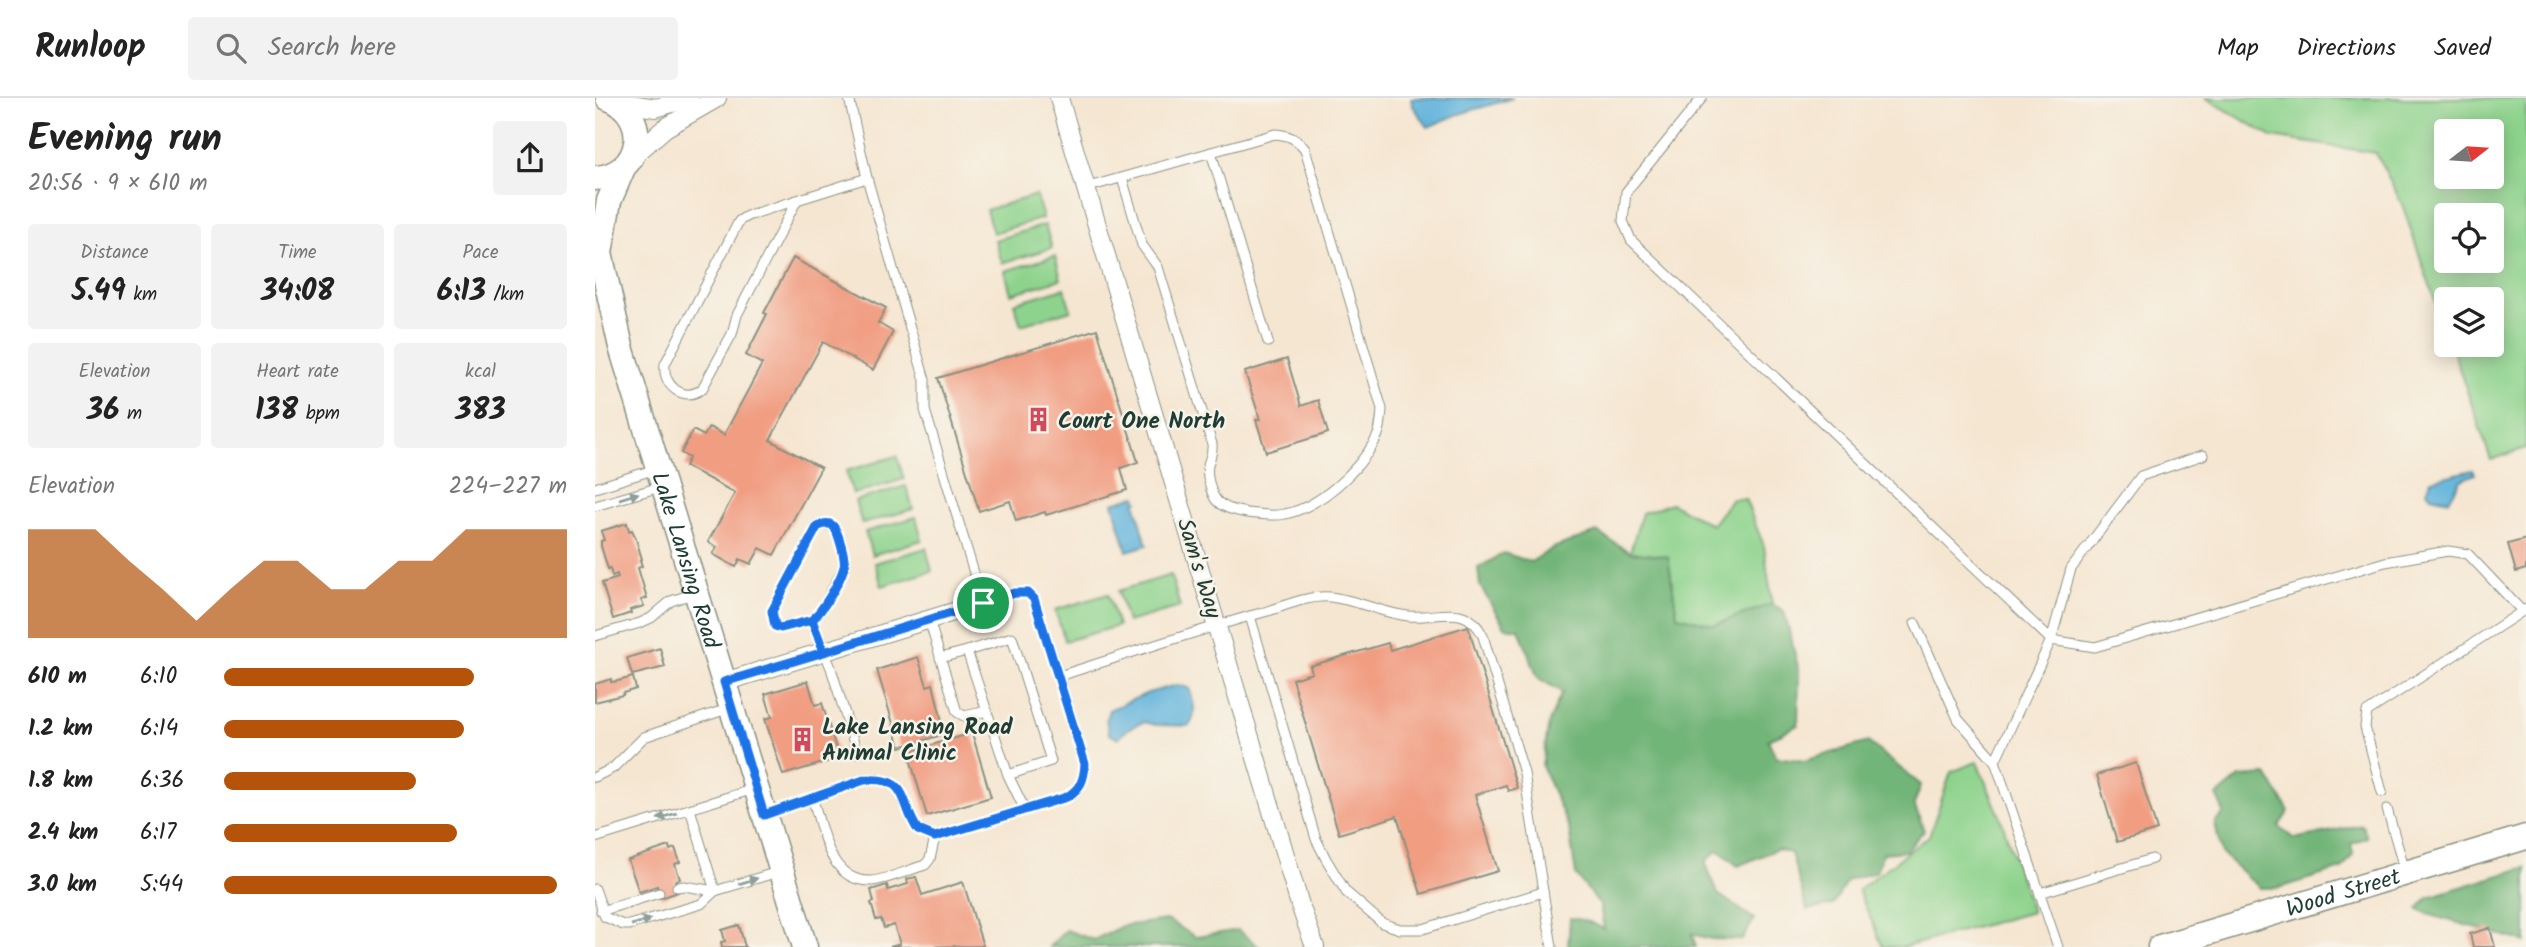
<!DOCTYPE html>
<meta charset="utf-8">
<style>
body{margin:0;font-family:Kalam,sans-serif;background:#f2f2f2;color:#222;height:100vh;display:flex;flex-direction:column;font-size:26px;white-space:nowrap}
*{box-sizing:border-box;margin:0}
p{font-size:23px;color:#767676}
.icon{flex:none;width:38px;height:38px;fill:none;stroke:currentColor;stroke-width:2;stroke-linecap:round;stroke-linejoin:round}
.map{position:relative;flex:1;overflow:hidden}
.details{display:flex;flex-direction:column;background:#fff;width:595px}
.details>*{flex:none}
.needle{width:46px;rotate:73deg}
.fabs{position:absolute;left:1839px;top:21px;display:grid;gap:14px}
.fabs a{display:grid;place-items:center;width:70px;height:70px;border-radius:7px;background:#fff;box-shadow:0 4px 18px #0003;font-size:35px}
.pin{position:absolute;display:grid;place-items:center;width:60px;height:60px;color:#fff;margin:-30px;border:4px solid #fff;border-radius:50%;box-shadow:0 2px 7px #0007}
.round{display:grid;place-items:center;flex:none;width:74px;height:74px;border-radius:7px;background:#f2f2f2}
.headline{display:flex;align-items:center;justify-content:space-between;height:119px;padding:0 28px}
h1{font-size:38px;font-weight:700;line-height:52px}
.figures{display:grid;grid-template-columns:repeat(3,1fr);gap:10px;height:119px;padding:7px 28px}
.figures div{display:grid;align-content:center;border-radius:7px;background:#f2f2f2;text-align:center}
.figures b{font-size:30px;font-weight:700}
.figures small{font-size:19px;font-weight:400}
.figures p{font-size:19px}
.chart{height:196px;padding:14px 28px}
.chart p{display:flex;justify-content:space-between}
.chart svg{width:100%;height:126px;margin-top:7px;fill:#b45309;opacity:.7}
ul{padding:0 28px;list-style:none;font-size:23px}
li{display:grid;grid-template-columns:112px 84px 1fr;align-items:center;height:52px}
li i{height:18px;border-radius:9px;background:#b45309}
header{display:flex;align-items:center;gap:42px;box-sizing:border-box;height:98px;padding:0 35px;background:#fff;border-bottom:2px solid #e0e0e0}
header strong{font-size:33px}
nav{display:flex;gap:38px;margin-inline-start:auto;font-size:24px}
.search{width:490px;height:63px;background:#f2f2f2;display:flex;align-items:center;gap:18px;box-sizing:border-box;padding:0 24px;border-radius:7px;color:#767676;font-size:26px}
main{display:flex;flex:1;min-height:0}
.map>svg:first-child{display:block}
</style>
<header>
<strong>Runloop</strong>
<div class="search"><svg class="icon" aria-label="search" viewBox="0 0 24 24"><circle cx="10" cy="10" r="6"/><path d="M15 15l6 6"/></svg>Search here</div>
<nav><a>Map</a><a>Directions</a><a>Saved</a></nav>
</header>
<main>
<section class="details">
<div class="headline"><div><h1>Evening run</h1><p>20:56 · 9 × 610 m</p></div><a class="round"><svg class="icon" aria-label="share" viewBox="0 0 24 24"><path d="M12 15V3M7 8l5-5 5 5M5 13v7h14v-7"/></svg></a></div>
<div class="figures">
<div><p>Distance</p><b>5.49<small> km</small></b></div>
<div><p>Time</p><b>34:08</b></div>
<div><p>Pace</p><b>6:13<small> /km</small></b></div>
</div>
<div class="figures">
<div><p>Elevation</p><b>36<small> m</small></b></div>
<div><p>Heart rate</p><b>138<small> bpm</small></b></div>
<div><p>kcal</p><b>383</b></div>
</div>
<div class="chart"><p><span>Elevation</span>224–227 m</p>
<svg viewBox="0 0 160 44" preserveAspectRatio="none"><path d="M0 44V6L10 6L20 6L30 17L40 27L50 38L60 27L70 17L80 17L90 27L100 27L110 17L120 17L130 6L140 6L150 6L160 6V44z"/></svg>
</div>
<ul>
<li><b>610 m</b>6:10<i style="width:73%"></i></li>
<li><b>1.2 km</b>6:14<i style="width:70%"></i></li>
<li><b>1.8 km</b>6:36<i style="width:56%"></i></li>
<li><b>2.4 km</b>6:17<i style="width:68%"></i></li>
<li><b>3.0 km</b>5:44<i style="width:97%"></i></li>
</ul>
</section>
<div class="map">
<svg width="1931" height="849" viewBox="0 0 1931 849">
<rect width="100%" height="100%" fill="#f7f3e8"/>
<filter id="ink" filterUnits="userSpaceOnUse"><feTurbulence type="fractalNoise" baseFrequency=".0143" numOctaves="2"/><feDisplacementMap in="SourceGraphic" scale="14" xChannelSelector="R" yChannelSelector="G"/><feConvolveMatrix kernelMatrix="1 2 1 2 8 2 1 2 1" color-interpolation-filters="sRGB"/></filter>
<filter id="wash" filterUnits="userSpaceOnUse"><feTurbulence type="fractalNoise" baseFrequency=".00686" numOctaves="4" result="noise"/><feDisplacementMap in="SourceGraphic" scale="28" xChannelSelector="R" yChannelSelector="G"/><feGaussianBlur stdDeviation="1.57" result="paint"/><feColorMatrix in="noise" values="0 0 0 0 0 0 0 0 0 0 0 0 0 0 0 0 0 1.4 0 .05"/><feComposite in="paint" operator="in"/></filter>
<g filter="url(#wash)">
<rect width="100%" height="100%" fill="#f5e6d1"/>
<g fill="#8ed38d" stroke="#568860" stroke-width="2" fill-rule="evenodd">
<path d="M1611 0H1931V350L1896 362 1856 247H1897V201H1852L1851 235 1807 106 1781 55 1677 39ZM1852 33H1897V79H1852ZM1852 117H1897V163H1852Z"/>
<polygon points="441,97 448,120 398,135 391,112"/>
<polygon points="450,127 457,150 407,165 400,142"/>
<polygon points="460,158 466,181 416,196 410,173"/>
<polygon points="469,190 476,212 426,227 419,205"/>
<polygon points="302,358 309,381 258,396 251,373"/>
<polygon points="311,388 318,411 267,426 260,403"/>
<polygon points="1137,401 1150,401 1169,448 1177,506 1119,527 1082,518 1073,459 1035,454 1047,415 1076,405 1117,427"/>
<polygon points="321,419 327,442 277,457 270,434"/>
<polygon points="331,450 337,473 287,488 280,465"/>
<polygon points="576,477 585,509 532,524 523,493"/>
<polygon points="513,496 523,528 470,543 460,512"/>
<polygon points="1382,664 1405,718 1437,814 1309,849 1288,849 1263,792 1334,738 1356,674"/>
</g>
<g fill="#72b578" stroke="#487956" stroke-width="2">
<polygon points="1002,434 1035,454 1073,459 1082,518 1119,527 1177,506 1189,513 1204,573 1203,627 1173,642 1181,659 1209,663 1273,644 1326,687 1319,706 1329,732 1311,753 1288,755 1281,774 1252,782 1238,807 1212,812 1196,755 1182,751 1143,768 1123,752 1110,764 1123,796 1159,821 1147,842 1116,841 1097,836 1101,849 973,849 975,820 992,823 1009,831 1005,807 981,777 974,730 947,668 954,624 967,594 943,580 924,531 910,529 885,488 883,470 909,455 936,464 958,450"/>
<polygon points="1672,677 1694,713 1684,728 1699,741 1767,727 1772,739 1756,746 1758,756 1747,771 1683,790 1665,790 1627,756 1620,725 1629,715 1622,698 1645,679"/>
<polygon points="1931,769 1931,844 1842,819 1823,811 1833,799"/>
<polygon points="572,822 601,839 643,832 664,849 454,849 471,832 499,842 527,828"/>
</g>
<g fill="#60b3dc" stroke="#407888" stroke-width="2">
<polygon points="816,0 918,0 861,17 833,29 818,8"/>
<polygon points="1878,372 1880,376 1866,382 1854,402 1836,398 1832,393 1836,382"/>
<polygon points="541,398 543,403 540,404 552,447 532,453 518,405"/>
<path d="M582 587 594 590C598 602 603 616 594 628L561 627 548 624 533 631 523 640 514 636 511 621 514 612 553 595Z"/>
</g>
<g id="blocks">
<g fill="#f19d82">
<polygon points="198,160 291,210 283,225 298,234 278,272 228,244 175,342 226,370 179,457 165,450 156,466 145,461 141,469 118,456 122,449 113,444 140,395 90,368 94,360 86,355 98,332 109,338 114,329 129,337 167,266 151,257 172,216 169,215"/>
<polygon points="502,231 543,364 526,370 532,392 451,417 450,414 421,423 415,403 384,413 343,280"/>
<polygon points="692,261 706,308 723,302 733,335 671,354 661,322 665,321 650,274"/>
<polygon points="32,425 34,433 37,432 40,438 47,461 45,462 47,468 43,470 52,500 46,502 49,508 35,512 36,515 18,521 7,485 23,480 22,476 17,478 15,470 13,471 6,448 6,443 9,442 6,433"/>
<polygon points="1931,441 1931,471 1921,474 1913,446"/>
<polygon points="873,528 922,690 913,693 911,687 880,697 903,773 826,796 802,718 744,736 697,581 717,575 715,568 793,545 795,552"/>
<polygon points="65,550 70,569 37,577 32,560"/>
<polygon points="323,559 332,588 338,586 350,636 305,649 282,572"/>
<polygon points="38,579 41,591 28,595 28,597 0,604 0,586 16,581 16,584 23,583"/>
<polygon points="213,583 220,607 227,605 244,660 188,677 170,621 177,619 170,596"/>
<polygon points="377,635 396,699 332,718 313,654"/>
<polygon points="1541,665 1562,732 1522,744 1502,677"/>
<polygon points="74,748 75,752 80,750 85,764 80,766 85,781 80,783 83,794 66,800 62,788 44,794 33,762"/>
<polygon points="321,779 327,797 368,784 388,848 295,849 305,846 299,827 289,830 286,821 281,822 276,805 279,804 276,792 292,787 293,792 313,786 312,781"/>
<polygon points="144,827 150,849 127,849 126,844 130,843 127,832"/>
<polygon points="1895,830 1900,849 1878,849 1875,836"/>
</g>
</g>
</g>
<g filter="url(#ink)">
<use href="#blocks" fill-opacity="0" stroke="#8a9282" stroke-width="2"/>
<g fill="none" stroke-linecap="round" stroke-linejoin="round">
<defs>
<g id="lane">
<polyline points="254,0 272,80 330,282 330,312 388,505 420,495 433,495 439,501 464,578"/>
<polyline points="1107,0 1031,94 1028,123 1036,142 1456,542 1476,471 1546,378 1608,357"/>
<polyline points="616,54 673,244"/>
<path d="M490 90 680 36C693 37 701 40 710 51L787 311C786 322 786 333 780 343 763 373 725 409 690 416 677 419 665 416 652 415 641 413 625 410 619 399 615 391 611 376 613 367 615 359 618 355 617 346L563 169 547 147 527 80"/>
<path d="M202 102 152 118 144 123 70 266C67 287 88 305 107 291L137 236 142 217 202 102 272 80"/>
<polyline points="0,390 61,371"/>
<polyline points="0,408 65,389"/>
<polyline points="655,518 721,741 731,761 751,794 787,825 805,831 828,831 948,794"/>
<path d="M217 522 186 530 180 528 177 513 222 429C244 417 249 453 249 469L225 515 217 522 236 570 262 655"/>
<polyline points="334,522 362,614 369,618 392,613"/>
<polyline points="1320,525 1363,621 1400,663 1463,849"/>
<polyline points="0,538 45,525 56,520 76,503 100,495"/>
<polyline points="345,560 372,553"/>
<polyline points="1400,663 1456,542 1500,549 1790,464 1853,453 1873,456 1927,513"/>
<polyline points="413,677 456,663 417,539 372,553 413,677 430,712"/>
<polyline points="0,679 18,670 49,639 135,610"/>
<polyline points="1787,694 1770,629 1772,614 1931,511"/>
<path d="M218 702C228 733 234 785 277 783 294 781 314 772 330 767L335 761 340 739"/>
<polyline points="95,711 120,793"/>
<polyline points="1792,711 1810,773"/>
<path d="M172 716 269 682C316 678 304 705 323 732L340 739 472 699C486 690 489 682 490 666L464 578C533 556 603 532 673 513 692 507 715 497 735 499 762 502 787 515 813 518 844 521 871 503 888 538L929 675 957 849"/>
<polyline points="0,740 159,691"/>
<polyline points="82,789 89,788 120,793"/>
<polyline points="0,791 10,819 28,827 34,827 106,806 120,793 186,773"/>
<polyline points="1445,795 1557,761"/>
<polyline points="6,813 64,795"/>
</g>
<g id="street">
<polyline points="464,0 705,807 720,849"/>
<polyline points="22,4 61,10 94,0"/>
<polyline points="37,59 70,30 122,0"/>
<polyline points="129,584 388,505"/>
</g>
<g id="secondary">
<path d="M0 80C48 78 57 16 13 0"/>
<path id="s1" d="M0 143 5 155 26 249 210 849"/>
<polyline points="5,155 14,103 28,70"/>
<path id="s2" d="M1565 849 1931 739"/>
</g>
</defs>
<use href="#lane" stroke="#8a9282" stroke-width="11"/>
<use href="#street" stroke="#8a9282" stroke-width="20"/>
<use href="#secondary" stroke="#8a9282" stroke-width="27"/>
<use href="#lane" stroke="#fff" stroke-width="9"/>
<use href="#street" stroke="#fff" stroke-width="18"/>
<use href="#secondary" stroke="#fff" stroke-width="24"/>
</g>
<defs><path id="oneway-solid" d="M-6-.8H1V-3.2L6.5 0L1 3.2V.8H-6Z" transform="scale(1.75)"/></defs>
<g fill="#8f9e9a">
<use href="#oneway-solid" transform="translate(34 398) rotate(-17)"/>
<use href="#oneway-solid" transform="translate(72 718) rotate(163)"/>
<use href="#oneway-solid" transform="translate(153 783) rotate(-17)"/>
<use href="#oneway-solid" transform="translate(46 824) rotate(-17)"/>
</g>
</g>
<g fill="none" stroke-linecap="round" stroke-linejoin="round" filter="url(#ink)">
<defs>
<path id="route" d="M388 505 229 554 217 522C228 512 245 484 249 469 251 462 243 431 237 427 232 424 227 426 222 429L177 513 180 528 186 530 217 522 229 554 129 584 169 717 269 682C316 678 304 705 323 732L340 739 472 699C486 690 489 682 490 666L439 501 433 495H420L388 505"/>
</defs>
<use href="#route" stroke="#fff" stroke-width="14"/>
<use href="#route" stroke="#1a73e8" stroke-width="9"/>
</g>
<defs>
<symbol id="building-bare" viewBox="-9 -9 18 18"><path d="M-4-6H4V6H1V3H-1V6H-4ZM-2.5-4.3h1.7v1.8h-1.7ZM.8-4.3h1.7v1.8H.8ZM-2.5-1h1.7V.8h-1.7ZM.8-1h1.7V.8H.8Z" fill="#d1495b" stroke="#f7f3e8" stroke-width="2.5" paint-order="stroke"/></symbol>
</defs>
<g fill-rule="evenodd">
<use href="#building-bare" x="426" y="304" width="35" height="35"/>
<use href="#building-bare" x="190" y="624" width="35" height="35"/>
</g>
<g text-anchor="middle" stroke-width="5" stroke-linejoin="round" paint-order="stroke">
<g font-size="23" font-weight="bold" fill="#1f3d34" stroke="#f7f3e8" text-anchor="start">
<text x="463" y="330">Court One North</text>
<text x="227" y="636">Lake Lansing Road<tspan x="227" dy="26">Animal Clinic</tspan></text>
</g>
<g font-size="23" fill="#1f3d34" stroke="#f7f3e8">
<text dy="8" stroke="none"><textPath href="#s1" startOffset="332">Lake Lansing Road</textPath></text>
<text transform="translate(605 470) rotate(73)" y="8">Sam's Way</text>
<text dy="8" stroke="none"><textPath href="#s2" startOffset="191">Wood Street</textPath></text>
</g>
</g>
</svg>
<div class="fabs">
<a><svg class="needle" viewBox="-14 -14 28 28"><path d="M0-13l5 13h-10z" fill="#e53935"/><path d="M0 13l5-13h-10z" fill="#767676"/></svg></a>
<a><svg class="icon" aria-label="locate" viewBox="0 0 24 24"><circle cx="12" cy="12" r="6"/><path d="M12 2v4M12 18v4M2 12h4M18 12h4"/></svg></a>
<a><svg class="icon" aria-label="layers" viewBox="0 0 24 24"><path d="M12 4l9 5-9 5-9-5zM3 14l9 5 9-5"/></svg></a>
</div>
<div class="pin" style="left:388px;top:505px;background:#1e9e55"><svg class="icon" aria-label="arrive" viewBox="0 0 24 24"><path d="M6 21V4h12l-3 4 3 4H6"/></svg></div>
</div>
</main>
